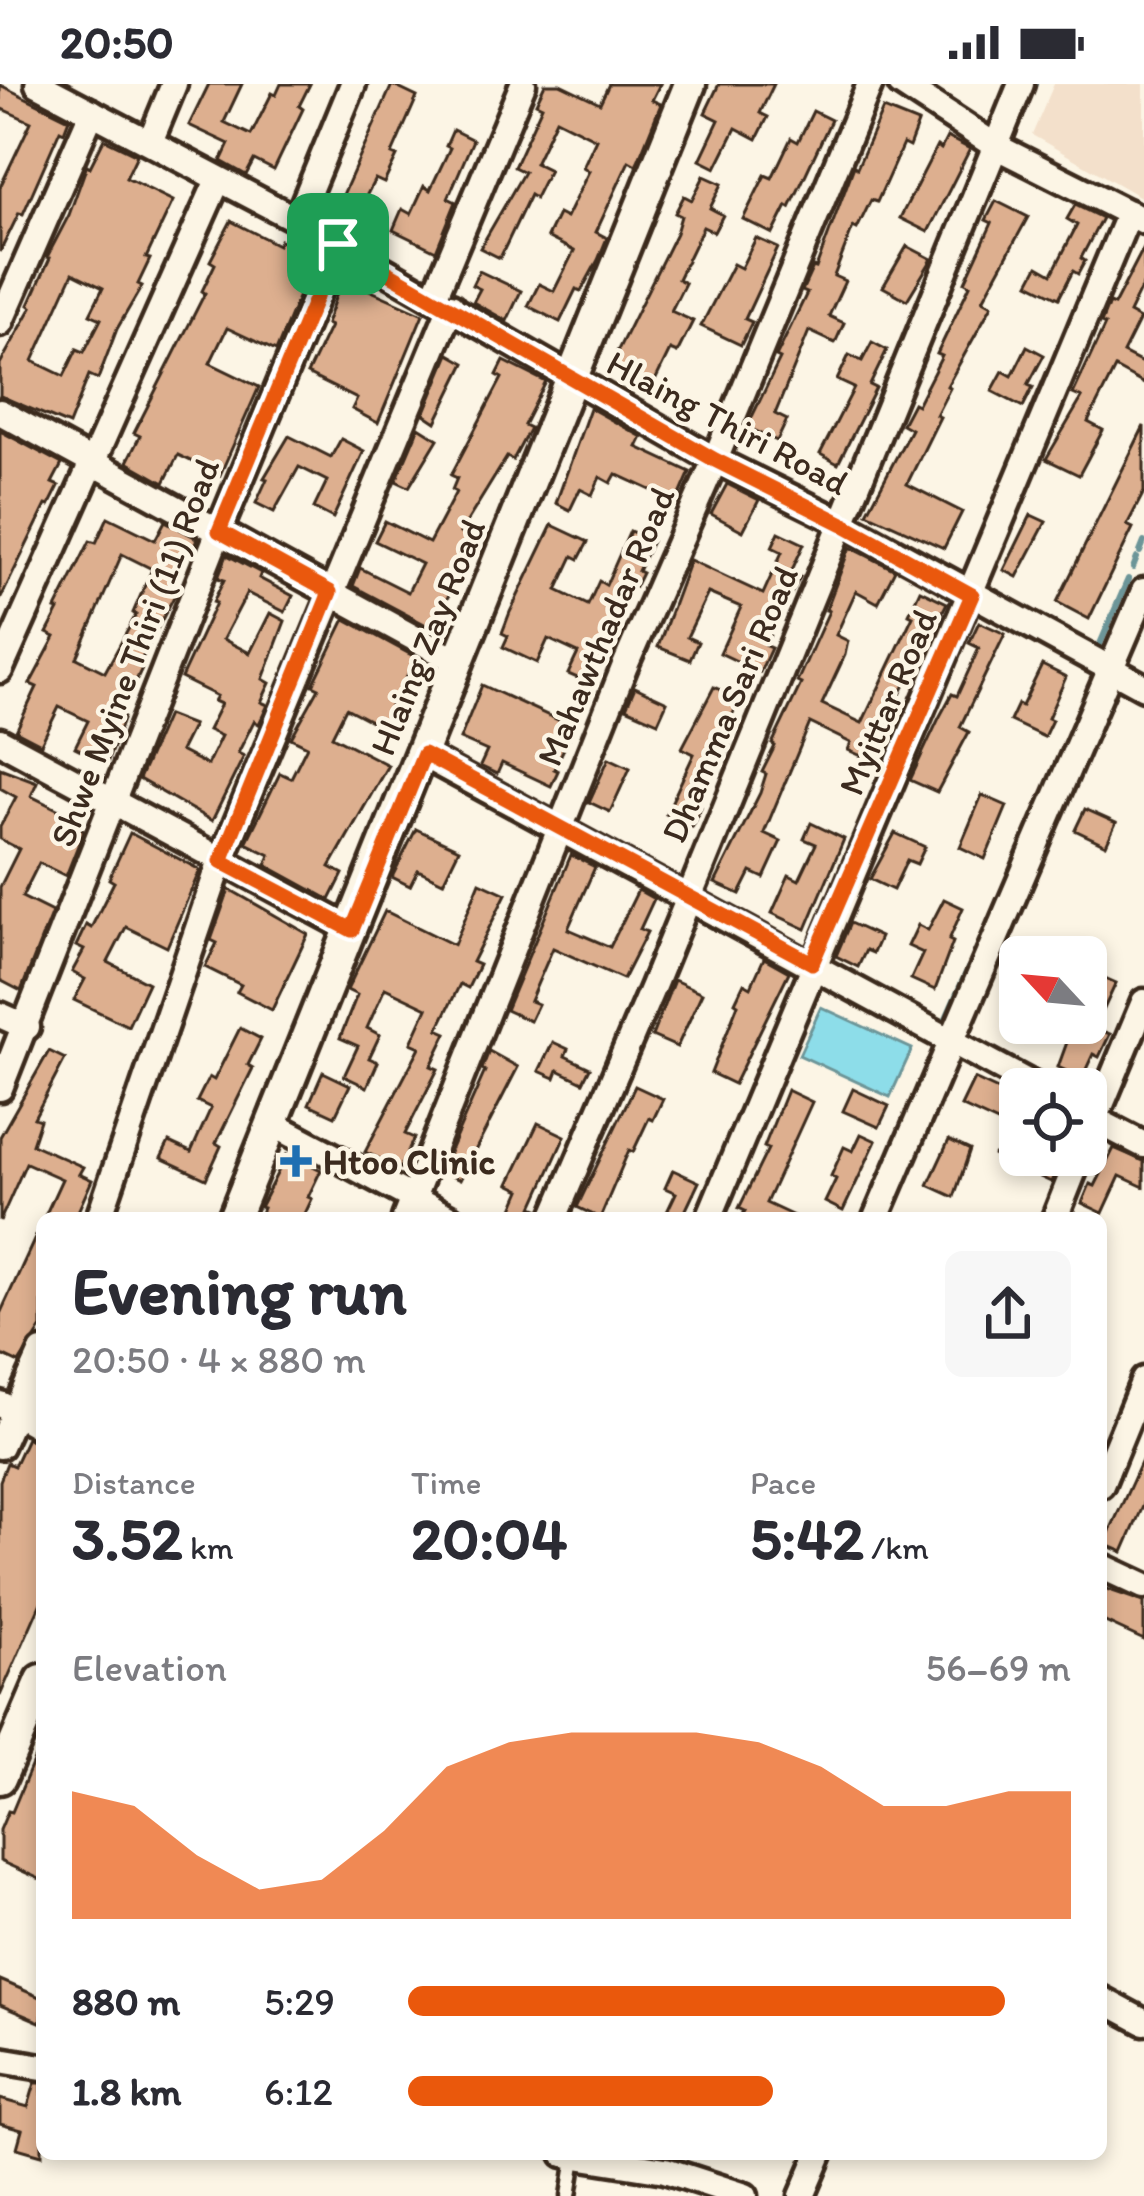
<!DOCTYPE html>
<meta charset="utf-8">
<style>
body{margin:0;font-family:Itim,sans-serif;background:#f7f7f7;color:#2b2b33;height:100vh;display:flex;flex-direction:column;font-size:45px;white-space:nowrap}
*{box-sizing:border-box;margin:0}
p{font-size:39px;color:#7c7c81}
.icon{flex:none;width:66px;height:66px;fill:none;stroke:currentColor;stroke-width:2;stroke-linecap:round;stroke-linejoin:round}
.map{position:relative;flex:1;overflow:hidden}
.drawer{position:absolute;left:36px;top:1128px;width:1071px;height:948px;display:flex;flex-direction:column;background:#fff;border-radius:18px;box-shadow:0 6px 18px #0003}
.drawer>*{flex:none}
.needle{width:78px;rotate:296deg}
.fabs{position:absolute;left:999px;top:852px;display:grid;gap:24px}
.fabs a{display:grid;place-items:center;width:108px;height:108px;border-radius:18px;background:#fff;box-shadow:0 6px 18px #0003;font-size:60px}
.pin{position:absolute;display:grid;place-items:center;width:102px;height:102px;color:#fff;margin:-51px;border-radius:24px;box-shadow:0 6px 18px #0006}
.round{display:grid;place-items:center;flex:none;width:126px;height:126px;border-radius:18px;background:#f7f7f7}
.overview{display:flex;align-items:center;justify-content:space-between;height:204px;padding:0 36px}
h1{font-size:66px;font-weight:800;line-height:90px}
.stats{display:grid;grid-template-columns:repeat(3,1fr);gap:18px;height:204px;padding:12px 36px}
.stats div{display:grid;align-content:center}
.stats b{font-size:60px;font-weight:800}
.stats small{font-size:33px;font-weight:400}
.stats p{font-size:33px}
.chart{height:336px;padding:24px 36px}
.chart p{display:flex;justify-content:space-between}
.chart svg{width:100%;height:216px;margin-top:12px;fill:#ea580c;opacity:.7}
ul{padding:0 36px;list-style:none;font-size:39px}
li{display:grid;grid-template-columns:192px 144px 1fr;align-items:center;height:90px}
li i{height:30px;border-radius:15px;background:#ea580c}
.status{display:flex;justify-content:space-between;align-items:center;height:84px;padding:0 60px;background:#fff;direction:ltr}
.status svg{height:33px;fill:currentColor}
.map>svg:first-child{display:block}
</style>
<div class="status"><b>20:50</b><svg viewBox="0 0 49 12"><path d="M0 12V9h3v3zM5 12V6h3v6zM10 12V3h3v9zM15 12V0h3v12zM26 1h20v11H26zM47 4h2v5h-2z"/></svg></div>
<div class="map">
<svg width="1144" height="2112" viewBox="0 0 1144 2112">
<rect width="100%" height="100%" fill="#fcf5e5"/>
<filter id="ink" filterUnits="userSpaceOnUse"><feTurbulence type="fractalNoise" baseFrequency=".00833" numOctaves="2"/><feDisplacementMap in="SourceGraphic" scale="24" xChannelSelector="R" yChannelSelector="G"/><feConvolveMatrix kernelMatrix="1 2 1 2 8 2 1 2 1" color-interpolation-filters="sRGB"/></filter>
<g filter="url(#ink)">
<polygon fill="#f3e0cb" points="1054,0 1144,0 1144,115 1032,51"/>
<polygon fill="#8ddde9" stroke="#6c9598" stroke-width="3" points="821,923 912,965 890,1013 799,971"/>
<g fill="none" stroke-linecap="round" stroke-linejoin="round">
<g stroke="#6c9598" stroke-width="6">
<polyline points="1017,60 1011,57 1035,0"/>
<polyline points="1140,468 1144,458"/>
<polyline points="1133,484 1137,474"/>
<polyline points="1097,567 1128,495"/>
<polyline points="975,869 991,835"/>
<polyline points="943,941 968,884"/>
<polyline points="879,1094 897,1054"/>
<polyline points="863,1134 873,1108"/>
</g>
</g>
<g fill="#ddaf8f" stroke="#3b2a1e" stroke-width="3" fill-rule="evenodd">
<polygon points="209,0 242,0 224,38 251,51 272,9 276,11 281,0 310,0 299,22 303,25 274,86 254,76 246,91 221,77 229,60 189,41"/>
<polygon points="545,0 560,0 600,19 609,0 660,0 652,16 661,20 638,77 636,81 629,77 596,148 607,154 598,176 581,207 576,205 560,238 528,222 539,200 554,207 574,167 547,153 558,130 566,134 589,87 583,83 596,55 556,35 535,79 549,86 535,114 530,111 500,174 480,164 524,88 514,83 542,22 536,19"/>
<polygon points="719,0 774,0 760,29 768,33 757,55 736,44 716,84 700,76 719,36 705,29"/>
<polygon points="0,1 69,35 64,48 60,46 23,130 19,129 0,168 0,103 31,38 0,24"/>
<polygon points="392,1 417,13 392,70 397,72 384,99 375,95 361,122 342,113"/>
<polygon points="883,25 918,39 909,63 903,60 877,118 871,116 857,145 853,143 834,192 845,197 829,232 844,239 835,259 809,247 775,330 787,336 777,357 747,343 780,275 776,273 807,209 802,207 813,183 816,184 854,82 857,84"/>
<polygon points="813,27 831,36 790,124 787,122 773,150 743,135 765,91 772,94 791,54 798,58"/>
<polygon points="453,46 473,56 448,114 456,118 436,167 393,146 402,125 411,130 424,102 430,106 450,64 446,62"/>
<polygon points="947,53 970,65 928,148 900,134 937,62 941,65"/>
<path d="M104 55 137 71 126 94 173 117 146 174 150 175 138 200 142 202 117 245 98 295 89 291 69 341 0 312V280L32 223 29 221 50 174 47 173 69 131 87 81 90 83ZM73 189 103 204 90 230 101 235 84 268 77 265 64 292 33 277Z"/>
<polygon points="704,92 722,100 710,124 723,131 714,148 703,143 678,195 685,199 671,227 693,237 677,269 670,266 653,301 611,280 676,149 681,132 675,129 684,112 692,116"/>
<polygon points="996,117 1028,133 983,216 992,221 947,302 950,304 936,331 940,333 907,400 962,428 944,464 867,429 911,345 902,340 913,319 917,321 942,272 937,270 970,201 965,198 992,139 986,136"/>
<polygon points="1075,121 1102,134 1081,174 1085,177 1078,190 1073,187 1059,214 1029,199 1038,182 1052,190 1077,141 1067,135"/>
<polygon points="231,137 278,161 280,156 311,170 298,196 304,199 276,267 227,244 210,279 259,303 220,391 178,371 164,399 127,378 140,352 134,349 205,209 202,207 215,180 210,177"/>
<polygon points="756,154 778,164 745,235 752,238 741,261 701,242 733,180 741,184"/>
<polygon points="907,162 932,175 907,216 883,203"/>
<polygon points="1144,163 1144,198 1129,229 1140,235 1123,269 1144,280 1144,300 1115,284 1088,338 1103,346 1079,391 1046,375 1082,314 1073,310 1105,241 1101,239 1109,219 1114,221"/>
<polygon points="479,187 521,207 507,237 473,218 480,205 472,201"/>
<polygon points="342,194 423,230 378,339 352,325 357,315 307,290 330,242 326,240"/>
<polygon points="872,258 887,266 870,301 876,304 838,380 820,370 854,304 837,296 849,271 862,277"/>
<polygon points="1027,262 1044,271 1028,301 1033,303 1023,323 992,307 1003,287 1012,292"/>
<polygon points="449,270 465,279 436,338 424,330"/>
<polygon points="504,277 546,298 524,341 530,344 513,376 507,373 460,449 467,453 454,478 459,480 451,497 455,499 432,544 353,502 360,484 408,508 422,480 375,457 385,437 429,459 456,408 452,406 457,394 451,391 502,294 497,291"/>
<polygon points="590,324 642,353 637,363 690,388 677,418 616,390 611,399 600,393 592,411 580,405 570,426 556,419"/>
<polygon points="1144,342 1144,408 1127,441 1133,444 1089,535 1057,518"/>
<polygon points="419,343 438,355 409,403 396,397"/>
<polygon points="0,347 62,380 52,399 59,402 49,422 46,421 0,516"/>
<polygon points="289,352 331,373 341,355 364,367 333,434 314,424 327,397 299,383 274,428 256,419 267,395 264,394"/>
<polygon points="727,400 759,416 743,447 711,430"/>
<polygon points="1031,431 1046,438 1017,493 1004,486"/>
<path d="M108 433 155 456 165 437 198 455 190 471 186 469 170 501 178 505 140 578 144 580 120 630 124 633 107 679 75 663 88 637 59 623 41 660 16 647 37 603 30 600 55 553 47 549 59 526 56 525 90 457 96 459ZM122 470 152 485 133 529 136 531 105 588 77 574Z"/>
<polygon points="552,441 588,458 579,475 573,472 557,506 588,521 599,497 606,501 630,447 652,457 638,487 642,489 635,503 630,501 606,553 610,555 589,599 568,590 578,569 548,555 537,579 503,563 508,552 502,549 510,528"/>
<polygon points="779,448 804,460 791,488 800,493 772,545 766,562 771,564 760,588 720,569 741,523 708,509 687,553 698,558 690,576 658,563 690,476 763,510 782,468 772,463"/>
<polygon points="850,463 895,486 878,519 856,507 836,551 848,557 845,571 822,620 862,639 913,532 909,530 920,506 947,519 893,624 873,677 848,666 851,659 810,639 764,749 781,757 764,794 751,788 740,810 715,799 760,709 766,690 762,688 775,662 772,660 801,600 797,598 829,527 826,526"/>
<polygon points="227,471 261,489 259,494 293,512 285,528 247,509 223,555 250,569 270,529 285,537 263,595 270,599 261,618 268,621 259,640 254,637 238,669 244,672 212,737 139,695 167,631 193,641 180,667 207,681 221,652 208,646 221,620 214,617 217,612 181,594 216,519 213,518 224,496 218,494"/>
<polygon points="345,535 417,574 390,622 394,624 384,644 346,624 332,652 388,681 330,783 343,790 330,816 266,781 270,771 246,759 280,689 291,694 307,662 291,654 319,604 313,601"/>
<polygon points="979,538 1005,550 960,643 969,648 937,708 910,696 939,634 952,610 957,612 979,564 969,559"/>
<polygon points="1042,581 1066,593 1048,634 1052,636 1044,653 1010,637 1018,620 1022,622"/>
<polygon points="482,601 560,637 557,644 571,650 554,685 558,687 551,702 502,679 497,690 480,682 487,667 460,655"/>
<polygon points="635,603 667,618 658,638 626,624"/>
<polygon points="714,603 740,615 720,658 729,662 719,682 711,678 691,719 701,723 692,743 666,730 694,670 682,664"/>
<polygon points="609,674 630,684 610,728 589,718"/>
<polygon points="0,684 37,698 31,712 65,729 62,735 84,746 66,792 39,779 22,813 52,828 21,907 0,896 0,803 19,765 0,755 0,743 16,713 0,704"/>
<polygon points="982,711 1007,722 985,775 960,763"/>
<polygon points="1085,725 1116,739 1106,761 1075,746"/>
<polygon points="811,739 844,755 806,845 772,829 789,791 799,796 816,760 804,755"/>
<polygon points="416,745 459,765 443,798 418,786 410,802 392,793"/>
<polygon points="130,749 200,786 167,863 126,843 108,878 148,899 128,942 74,916 85,895 72,888 84,866 76,862 86,841 91,844 114,798 109,795"/>
<polygon points="895,749 925,763 917,780 907,776 893,806 870,795"/>
<polygon points="571,771 595,783 568,845 610,863 638,806 654,815 640,845 647,848 623,895 553,864 530,917 538,920 530,937 506,926"/>
<polygon points="480,798 506,810 472,878 479,881 468,904 460,900 438,945 447,949 431,982 438,985 405,1050 414,1054 400,1084 365,1068 420,963 411,959 427,924 385,904 367,944 380,951 369,974 378,978 367,1003 344,992 358,962 340,954 357,911 347,906 385,827 454,861"/>
<polygon points="229,805 308,850 272,926 237,908 241,901 205,883 217,859 211,856"/>
<polygon points="944,815 963,824 949,856 953,858 935,906 911,895 923,869 908,862 918,841 928,846"/>
<polygon points="850,839 880,853 873,869 866,866 858,883 836,872"/>
<polygon points="764,874 789,888 734,1000 711,989 738,920 735,918 744,899 751,903"/>
<polygon points="1096,890 1116,899 1095,944 1110,950 1099,973 1093,970 1082,994 1058,983 1074,939 1086,939 1086,913"/>
<polygon points="674,896 702,909 677,963 652,952"/>
<polygon points="240,944 261,955 248,981 253,984 216,1059 221,1062 206,1095 161,1074 169,1058 191,1068 211,1024 197,1017 209,993 214,996"/>
<polygon points="553,958 568,965 565,972 590,984 583,998 558,986 555,994 539,987"/>
<polygon points="49,967 65,975 34,1034 40,1036 32,1060 83,1083 79,1090 92,1096 75,1134 44,1134 62,1095 26,1079 0,1137 0,1053"/>
<polygon points="489,967 518,983 460,1096 441,1087 485,987 482,985"/>
<polygon points="323,988 350,1001 335,1032 309,1020"/>
<polygon points="974,995 1013,1013 1000,1040 961,1022"/>
<polygon points="635,1002 663,1015 653,1036 649,1034 633,1068 629,1066 600,1134 577,1123"/>
<polygon points="853,1005 889,1022 879,1043 843,1027"/>
<polygon points="787,1006 812,1018 766,1119 798,1134 741,1134 745,1127 739,1124 768,1065 764,1063"/>
<polygon points="538,1039 565,1052 533,1123 540,1126 538,1134 509,1134 521,1106 509,1100"/>
<polygon points="861,1050 876,1057 843,1127 825,1118 836,1095 831,1092 844,1063 853,1067"/>
<polygon points="949,1056 970,1066 954,1113 928,1101"/>
<polygon points="1114,1064 1144,1077 1144,1103 1120,1092 1103,1129 1082,1119 1090,1100 1095,1102"/>
<polygon points="287,1070 321,1086 308,1113 312,1115 303,1134 259,1134 263,1124 260,1123"/>
<polygon points="993,1071 1041,1071 1059,1079 1051,1098"/>
<polygon points="673,1086 699,1098 682,1134 664,1134 676,1109 665,1104"/>
<polygon points="42,1139 42,1243 19,1279 0,1270 0,1230"/>
<polygon points="27,1354 42,1361 42,1516 0,1612 0,1397 7,1379 14,1382"/>
<polygon points="1144,1372 1144,1420 1123,1468 1104,1460"/>
<polygon points="1101,1503 1144,1518 1144,1556 1101,1536"/>
<polygon points="42,1656 42,1796 0,1777 0,1746 8,1727 12,1728"/>
<polygon points="0,1896 42,1914 42,1939 0,1921"/>
<polygon points="35,1999 42,1999 42,2071 17,2064 22,2046 0,2040 0,2015 28,2023"/>
</g>
<g fill="none" stroke-linecap="round" stroke-linejoin="round">
<defs>
<polyline id="service" points="569,2112 575,2073"/>
<g id="minor">
<polyline points="38,0 297,136 715,376 843,439 1144,603"/>
<polyline points="901,0 997,63 1144,137"/>
<polyline points="150,58 174,0"/>
<polyline points="297,136 353,0"/>
<polyline points="434,213 523,0"/>
<polyline points="0,239 92,28"/>
<polyline points="0,328 460,579"/>
<polyline points="0,586 218,96"/>
<polyline points="0,657 352,846"/>
<polyline points="423,671 1040,1005"/>
<polyline points="0,931 27,943"/>
<polyline points="0,1004 219,447 338,160"/>
<polyline points="1086,1031 1144,1061"/>
<polyline points="273,1040 450,1134"/>
<polyline points="1086,1057 1144,918"/>
<polyline points="99,1134 221,777 451,222"/>
<polyline points="405,1134 624,584 715,376 870,0"/>
<polyline points="554,1134 653,902 1021,0"/>
<polyline points="709,1134 1129,129"/>
<polyline points="876,1134 1144,507"/>
<polyline points="1055,1134 1080,1071"/>
<polyline points="0,1320 42,1344"/>
<polyline points="0,1362 42,1268"/>
<polyline points="1101,1401 1144,1296"/>
<polyline points="1101,1482 1144,1502"/>
<polyline points="1101,1915 1144,1938"/>
<polyline points="0,1976 42,1983"/>
<polyline points="564,2070 665,2086 745,2112"/>
<polyline points="802,2112 820,2070"/>
</g>
<g id="tertiary">
<polyline points="234,1134 690,0"/>
<polyline points="0,1694 42,1596"/>
</g>
</defs>
<use href="#service" stroke="#3b2a1e" stroke-width="21"/>
<use href="#minor" stroke="#3b2a1e" stroke-width="33"/>
<use href="#tertiary" stroke="#3b2a1e" stroke-width="39"/>
<use href="#service" stroke="#fcf5e5" stroke-width="12"/>
<use href="#minor" stroke="#fcf5e5" stroke-width="24"/>
<use href="#tertiary" stroke="#fcf5e5" stroke-width="30"/>
</g>
</g>
<g fill="none" stroke-linecap="round" stroke-linejoin="round" filter="url(#ink)">
<defs>
<polygon id="route" points="338,160 715,376 843,440 972,511 812,879 424,670 352,846 221,777 330,508 219,447"/>
</defs>
<use href="#route" stroke="#fff" stroke-width="24"/>
<use href="#route" stroke="#ea580c" stroke-width="15"/>
</g>
<path fill="#1f6fb2" stroke="#fcf5e5" stroke-width="4.5" d="M290 1059h12v12h12v12h-12v12h-12v-12h-12v-12h12z"/>
<g text-anchor="middle" stroke-width="9" stroke-linejoin="round" paint-order="stroke">
<g font-size="36" fill="#3b2a1e" stroke="#fcf5e5">
<text transform="translate(728 338) rotate(28)" y="13">Hlaing Thiri Road</text>
<text transform="translate(605 542) rotate(-67)" y="13">Mahawthadar Road</text>
<text transform="translate(427 553) rotate(-68)" y="13">Hlaing Zay Road</text>
<text transform="translate(134 568) rotate(-69)" y="13">Shwe Myine Thiri (11) Road</text>
<text transform="translate(887 618) rotate(-67)" y="13">Myittar Road</text>
<text transform="translate(729 620) rotate(-67)" y="13">Dhamma Sari Road</text>
</g>
<g font-size="36" font-weight="bold" fill="#3b2a1e" stroke="#fcf5e5" text-anchor="start">
<text x="323" y="1090">Htoo Clinic</text>
</g>
</g>
</svg>
<div class="fabs">
<a><svg class="needle" viewBox="-14 -14 28 28"><path d="M0-13l5 13h-10z" fill="#e53935"/><path d="M0 13l5-13h-10z" fill="#7c7c81"/></svg></a>
<a><svg class="icon" aria-label="locate" viewBox="0 0 24 24"><circle cx="12" cy="12" r="6"/><path d="M12 2v4M12 18v4M2 12h4M18 12h4"/></svg></a>
</div>
<div class="pin" style="left:338px;top:160px;background:#1e9e55"><svg class="icon" aria-label="arrive" viewBox="0 0 24 24"><path d="M6 21V4h12l-3 4 3 4H6"/></svg></div>
<section class="drawer">
<div class="overview"><div><h1>Evening run</h1><p>20:50 · 4 × 880 m</p></div><a class="round"><svg class="icon" aria-label="share" viewBox="0 0 24 24"><path d="M12 15V3M7 8l5-5 5 5M5 13v7h14v-7"/></svg></a></div>
<div class="stats">
<div><p>Distance</p><b>3.52<small> km</small></b></div>
<div><p>Time</p><b>20:04</b></div>
<div><p>Pace</p><b>5:42<small> /km</small></b></div>
</div>
<div class="chart"><p><span>Elevation</span>56–69 m</p>
<svg viewBox="0 0 160 44" preserveAspectRatio="none"><path d="M0 44V18L10 21L20 31L30 38L40 36L50 26L60 13L70 8L80 6L90 6L100 6L110 8L120 13L130 21L140 21L150 18L160 18V44z"/></svg>
</div>
<ul>
<li><b>880 m</b>5:29<i style="width:90%"></i></li>
<li><b>1.8 km</b>6:12<i style="width:55%"></i></li>
</ul>
</section>
</div>
